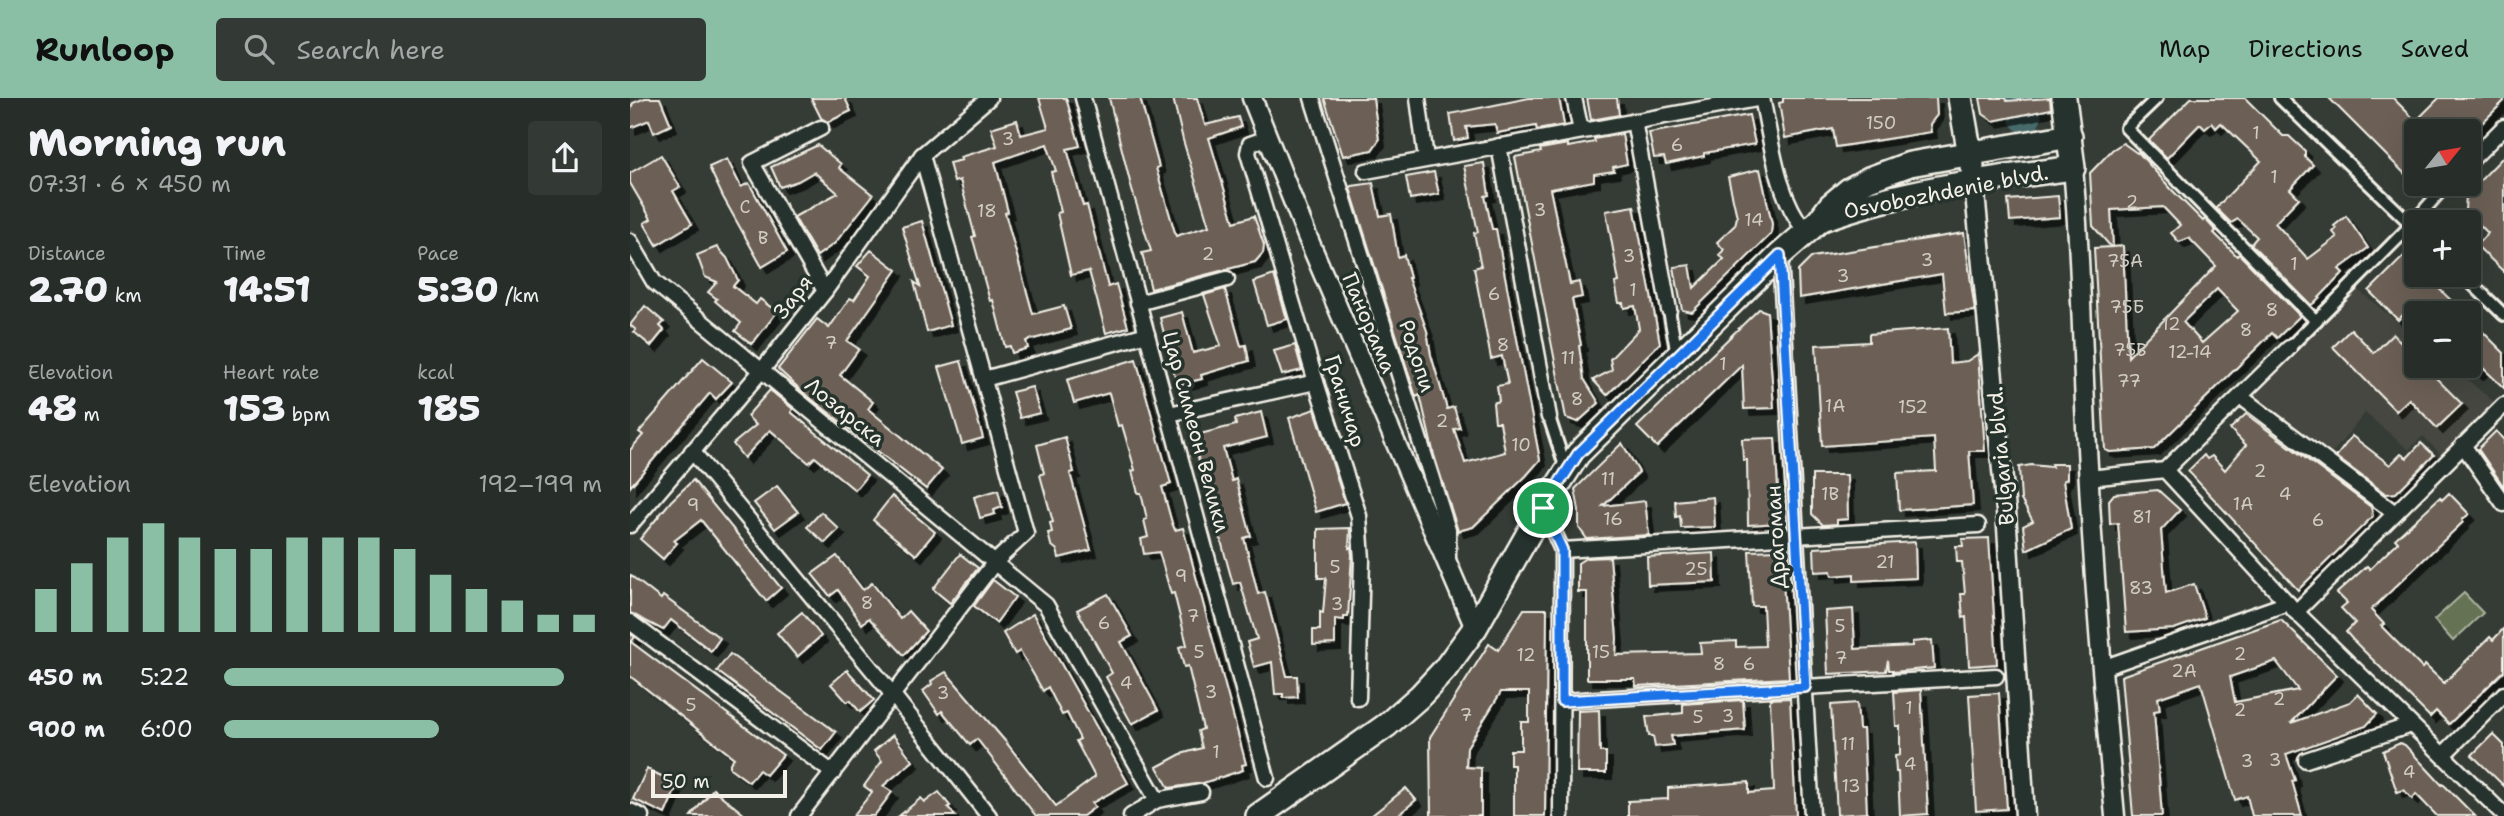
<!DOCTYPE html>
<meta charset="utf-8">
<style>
body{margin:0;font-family:"Shantell Sans",sans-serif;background:#333934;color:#f1f3f6;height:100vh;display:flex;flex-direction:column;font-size:26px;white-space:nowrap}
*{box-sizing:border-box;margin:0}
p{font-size:23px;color:#a4a8a8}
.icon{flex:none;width:38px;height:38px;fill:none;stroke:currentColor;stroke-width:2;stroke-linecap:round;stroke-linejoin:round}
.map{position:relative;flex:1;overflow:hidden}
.drawer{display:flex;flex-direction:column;background:#272d28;width:630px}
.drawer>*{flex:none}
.needle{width:46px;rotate:60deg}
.fabs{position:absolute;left:1774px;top:21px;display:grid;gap:14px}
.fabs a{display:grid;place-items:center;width:77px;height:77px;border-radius:7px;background:#272d28;box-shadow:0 7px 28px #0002,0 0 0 2px #434945;font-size:35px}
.scale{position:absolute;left:21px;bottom:18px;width:136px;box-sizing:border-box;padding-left:7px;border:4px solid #f4f1e8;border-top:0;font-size:19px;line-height:24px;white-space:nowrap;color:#f4f1e8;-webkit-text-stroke:5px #26332d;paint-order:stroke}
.pin{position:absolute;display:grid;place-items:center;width:60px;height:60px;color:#fff;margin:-30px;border:4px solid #fff;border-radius:50%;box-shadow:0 2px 7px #0007}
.round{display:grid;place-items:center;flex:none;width:74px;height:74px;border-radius:7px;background:#333934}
.overview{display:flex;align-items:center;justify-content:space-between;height:119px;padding:0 28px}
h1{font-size:38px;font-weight:800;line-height:52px}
.stats{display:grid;grid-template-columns:repeat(3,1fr);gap:10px;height:119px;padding:7px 28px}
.stats div{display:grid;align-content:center}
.stats b{font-size:35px;font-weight:800}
.stats small{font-size:19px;font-weight:400}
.stats p{font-size:19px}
.chart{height:196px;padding:14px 28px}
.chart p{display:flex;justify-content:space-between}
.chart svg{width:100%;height:126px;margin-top:7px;stroke:#8abfa5;stroke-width:6}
ul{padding:0 28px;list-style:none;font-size:23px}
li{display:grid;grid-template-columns:112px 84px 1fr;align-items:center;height:52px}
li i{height:18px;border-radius:9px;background:#8abfa5}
header{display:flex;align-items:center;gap:42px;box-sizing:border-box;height:98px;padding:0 35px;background:#8abfa5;color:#111}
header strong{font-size:33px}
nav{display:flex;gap:38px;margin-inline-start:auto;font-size:24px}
.search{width:490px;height:63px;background:#333934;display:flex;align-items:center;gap:18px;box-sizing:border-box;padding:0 24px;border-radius:7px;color:#a4a8a8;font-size:26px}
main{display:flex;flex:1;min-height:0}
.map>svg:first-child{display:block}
</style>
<header>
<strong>Runloop</strong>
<div class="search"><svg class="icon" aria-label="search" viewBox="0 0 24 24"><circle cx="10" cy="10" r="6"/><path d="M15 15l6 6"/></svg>Search here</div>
<nav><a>Map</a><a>Directions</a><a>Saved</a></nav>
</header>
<main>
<section class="drawer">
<div class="overview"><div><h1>Morning run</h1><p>07:31 · 6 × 450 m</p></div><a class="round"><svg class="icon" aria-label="share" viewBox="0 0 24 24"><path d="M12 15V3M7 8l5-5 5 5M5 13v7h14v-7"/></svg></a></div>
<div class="stats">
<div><p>Distance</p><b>2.70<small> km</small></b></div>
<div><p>Time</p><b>14:51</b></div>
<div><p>Pace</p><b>5:30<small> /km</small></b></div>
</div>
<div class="stats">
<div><p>Elevation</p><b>48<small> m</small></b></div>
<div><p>Heart rate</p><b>153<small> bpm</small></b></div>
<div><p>kcal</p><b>185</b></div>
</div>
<div class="chart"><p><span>Elevation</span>192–199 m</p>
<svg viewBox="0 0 160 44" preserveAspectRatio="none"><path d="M5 44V29M15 44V20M25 44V11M35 44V6M45 44V11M55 44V15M65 44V15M75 44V11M85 44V11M95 44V11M105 44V15M115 44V24M125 44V29M135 44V33M145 44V38M155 44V38"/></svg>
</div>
<ul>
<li><b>450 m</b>5:22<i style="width:90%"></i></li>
<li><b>900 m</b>6:00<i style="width:57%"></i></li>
</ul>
</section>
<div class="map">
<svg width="1874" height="718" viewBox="0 0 1874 718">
<defs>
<filter id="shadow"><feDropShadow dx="6" dy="6" stdDeviation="0" flood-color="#0009"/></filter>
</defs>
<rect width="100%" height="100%" fill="#343c35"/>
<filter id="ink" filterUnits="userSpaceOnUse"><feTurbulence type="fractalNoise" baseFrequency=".0143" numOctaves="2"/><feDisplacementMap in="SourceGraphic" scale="14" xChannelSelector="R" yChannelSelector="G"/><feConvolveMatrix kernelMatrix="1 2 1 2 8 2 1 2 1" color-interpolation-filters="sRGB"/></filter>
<g filter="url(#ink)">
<polygon fill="#45473f" points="1727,191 1787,240 1787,268 1821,268 1868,307 1815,361 1793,338 1779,352 1735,315 1700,358 1620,299"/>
<polygon fill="#657253" stroke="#acb29e" stroke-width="2" points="1834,495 1853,515 1823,543 1804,522"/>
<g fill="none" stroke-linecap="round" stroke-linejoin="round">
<polyline stroke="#466a6b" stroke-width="33" points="1392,0 1395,18"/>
</g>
<g fill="#6c6156" stroke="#f4f1e8" stroke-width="2" fill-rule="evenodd" filter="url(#shadow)">
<polygon points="15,0 30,0 41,27 24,35 19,22 0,30 0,14 3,5"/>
<polygon points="181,0 215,0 221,13 198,24 191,20"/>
<polygon points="409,0 436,0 450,48 437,51 453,108 457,107 478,189 486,186 498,229 476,235 459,173 441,177 427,115 431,114 421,74 426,73 417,46 365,64 378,114 375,115 403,216 434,208 441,231 396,243 398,250 382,255 380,248 375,249 363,202 360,203 344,145 342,139 345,138 330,82 324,84 319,65 332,62 330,59 367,48 361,30 387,22 391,37 418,30"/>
<polygon points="479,0 510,0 529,69 526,70 546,138 579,128 553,42 543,0 567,0 575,27 608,19 611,29 579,40 604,124 624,118 634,147 633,155 625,164 521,191 512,155 521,153 502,92"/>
<polygon points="694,0 743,0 749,42 742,52 713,58"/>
<polygon points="899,0 929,0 934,27 907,32 906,28 867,35 865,26 836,29 838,40 824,43 820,16"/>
<polygon points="957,0 987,0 989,17 961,22"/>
<polygon points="1153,0 1306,0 1307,17 1300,26 1301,34 1206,49 1203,31 1155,40 1149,5 1153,4"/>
<polygon points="1350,0 1376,0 1377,3 1420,0 1421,11 1363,23 1353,16"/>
<polygon points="1561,0 1615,0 1653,38 1659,38 1675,53 1675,59 1683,67 1660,91 1669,100 1645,125 1678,161 1707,139 1703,134 1706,131 1704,128 1716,118 1738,150 1709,171 1713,175 1684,205 1681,207 1621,146 1627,139 1608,121 1601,125 1586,110 1631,63 1591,25 1586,30 1582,25 1575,31 1570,26 1537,60 1519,42"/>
<polygon points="1699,0 1763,0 1786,23 1809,0 1874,0 1874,3 1844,33 1787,33 1787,88"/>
<polygon points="1119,17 1125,46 1074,55 1074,58 1036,66 1034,59 1024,60 1019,35"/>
<polygon points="992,36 997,66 983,69 984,73 964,76 964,83 920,91 940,186 949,184 952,199 942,201 951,247 949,248 954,281 969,305 948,324 936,320 885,59 911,54 910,51 938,46 938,49 965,44 964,41"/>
<path d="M1493 45 1507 55 1508 54 1542 92 1573 123 1575 121 1586 133 1584 135 1607 158 1609 156 1670 218 1647 240 1642 235 1524 351 1480 354 1475 352 1464 150 1481 149 1463 128 1460 75 1482 52ZM1533 109 1550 127 1541 135 1549 144 1559 140 1586 168 1498 259 1493 148 1483 149 1481 112ZM1587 191 1608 213 1572 245 1553 224Z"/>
<polygon points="188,47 211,66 209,70 243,97 205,145 187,158 164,119 208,95 184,74 168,83 150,89 141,69"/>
<polygon points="31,57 50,89 43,93 62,126 27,147 14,125 21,121 0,85 0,75"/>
<polygon points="1874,58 1874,174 1846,147 1858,135 1835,112 1836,97"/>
<polygon points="97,61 111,89 119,85 157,154 132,169 93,99 79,69"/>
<polygon points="854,65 859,97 855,98 862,131 866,131 910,362 896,378 843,429 828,433 804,357 790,297 786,299 720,90 722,88 743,85 750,118 761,116 768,159 774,157 780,180 778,180 797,233 801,257 817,311 824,309 830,330 824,331 835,365 875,354 870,324 865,324 863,305 869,303 867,288 878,286 872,258 861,261 844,170 851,168 844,135 848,134 834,68"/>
<polygon points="1130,71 1142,126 1141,136 1062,214 1052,212 1044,169 1060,167 1064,190 1094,161 1089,157 1094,152 1087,144 1105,127 1107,119 1098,79"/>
<polygon points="804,74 809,96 780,101 776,79"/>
<polygon points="1428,98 1430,119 1380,123 1378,102"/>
<polygon points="1004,108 1030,245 977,297 963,282 982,272 980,261 1009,231 1005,208 994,210 993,205 989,205 985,185 989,184 976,113"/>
<polygon points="292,123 321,227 297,234 284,184 290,188 272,129"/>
<polygon points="1334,135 1345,213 1316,215 1312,176 1169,200 1168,173 1182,159"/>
<polygon points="87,149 97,160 108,182 103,188 126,206 130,201 147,214 122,246 105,233 111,225 85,203 87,201 78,194 87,184 75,179 67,157"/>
<polygon points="241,152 267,172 217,243 229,251 210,277 243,304 238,311 312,372 296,391 175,296 148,271 187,221 199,230 220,200 224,202 240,178 227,168"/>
<polygon points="1775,157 1787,168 1787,177 1795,177 1834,215 1787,215 1786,220 1778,212 1768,222 1739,193"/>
<polygon points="644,177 657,221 637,227 624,184"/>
<polygon points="595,191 611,248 616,247 619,263 571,277 572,281 547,287 530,220 552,214 563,255 591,248 574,197"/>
<polygon points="15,208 34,224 30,228 34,232 21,248 4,234 6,232 0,227"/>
<polygon points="1129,211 1137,214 1144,310 1114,311 1112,267 1027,349 1007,329"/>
<polygon points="1839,220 1874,255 1874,290 1853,270 1847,276 1839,269"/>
<polygon points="1318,230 1320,265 1337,263 1348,256 1355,353 1339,353 1343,407 1269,412 1267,375 1306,373 1304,340 1192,348 1186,247 1239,244 1239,236"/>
<polygon points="1721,231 1744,255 1763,236 1787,260 1787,268 1794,268 1832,306 1807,330 1779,301 1766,313 1703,249"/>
<polygon points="665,247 672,272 652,277 644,253"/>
<polygon points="73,260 102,284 86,301 80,295 0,389 0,352 13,337 9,334"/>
<polygon points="506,261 541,386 532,389 542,425 545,432 553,430 616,666 612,667 613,672 573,685 539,690 527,669 551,656 572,650 568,633 573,631 558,568 554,569 549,549 557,547 544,495 541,496 529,454 514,456 511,441 518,439 514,422 517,421 511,395 508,395 502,373 505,372 492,327 488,328 479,295 444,305 437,282"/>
<polygon points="331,263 353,340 332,346 309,269"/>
<polygon points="402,289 410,315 390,320 382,294"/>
<polygon points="140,292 163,311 161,314 237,377 225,392 185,359 179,365 140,332 114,360 103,346 126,327 117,318"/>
<polygon points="685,311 715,405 686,414 659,320"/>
<polygon points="631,314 637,339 593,350 602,383 606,381 621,438 614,440 628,496 635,494 657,578 667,578 668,599 653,600 653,596 645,596 642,564 624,569 617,544 627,541 610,484 603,486 562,338 606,327 605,321"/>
<polygon points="1616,316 1741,409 1743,418 1668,492 1558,373 1574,357 1577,361 1582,358 1595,372 1616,347 1600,331"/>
<polygon points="1866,333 1874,342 1874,389 1848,351"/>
<polygon points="1722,338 1760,367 1771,356 1777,360 1791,345 1804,357 1766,395 1756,396 1706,359"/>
<polygon points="435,339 444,374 440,375 461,452 429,460 427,452 421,447 418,435 422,434 420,425 423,424 410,377 414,375 407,347"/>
<polygon points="1145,340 1150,425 1118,427 1117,362 1113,362 1112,341"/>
<polygon points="992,345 1009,374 973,408 1015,403 1019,437 957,441 949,430 949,412 945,391"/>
<polygon points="1421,366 1437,366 1437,381 1433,383 1441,431 1396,452 1393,428 1403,423 1391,402 1389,369 1401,367 1422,369"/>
<polygon points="1182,377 1217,377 1218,421 1207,422 1207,426 1193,427 1182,416"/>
<polygon points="63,382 151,490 136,503 71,422 44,443 47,445 33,461 10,441 41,403"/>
<polygon points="147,388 168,414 145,431 124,405"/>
<polygon points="368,392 372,409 364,412 365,416 350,420 344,399"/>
<polygon points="1528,392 1550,412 1531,432 1536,495 1564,486 1575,520 1544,531 1496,534 1488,425 1480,426 1479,402 1484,396"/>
<polygon points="1819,395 1839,416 1832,422 1833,424 1741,512 1754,526 1751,528 1792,570 1795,567 1814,585 1860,539 1863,542 1874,530 1874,573 1819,626 1806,613 1800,619 1723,542 1716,534 1725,525 1711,510 1717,505 1707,495 1737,468 1740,471 1768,444 1765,441 1810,399 1812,402"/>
<polygon points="262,398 305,434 286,457 243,422"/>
<polygon points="1083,399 1085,429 1051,430 1050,418 1046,419 1045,403"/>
<polygon points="191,414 209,431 195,445 177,429"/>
<polygon points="720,430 719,450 721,449 722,457 718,519 714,519 714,522 705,521 705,546 683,547 683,532 690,532 690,514 693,515 696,480 688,480 688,431"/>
<polygon points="1359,440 1367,566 1339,568 1336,519 1333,520 1331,496 1335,496 1332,464 1327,464 1326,448 1333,448 1332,441"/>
<polygon points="1285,444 1286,480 1224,483 1224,476 1202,478 1201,473 1185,474 1184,450"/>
<polygon points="1150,452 1150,466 1152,466 1159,580 1006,588 1005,581 957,581 957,494 948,494 948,465 956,460 980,459 987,540 986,557 1071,555 1070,545 1106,543 1106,549 1135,548 1133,508 1122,508 1119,453"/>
<polygon points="1084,455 1085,484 1018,487 1017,459"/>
<polygon points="330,456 348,470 320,505 303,491"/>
<polygon points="207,458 233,492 242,485 270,521 278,513 296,533 274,557 239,520 232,526 208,492 200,498 182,476"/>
<polygon points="0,477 31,501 33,498 90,540 81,553 41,522 33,532 0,515"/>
<polygon points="363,482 385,499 366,525 344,508"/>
<polygon points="478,496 502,538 491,544 528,612 502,626 476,579 482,575 447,512"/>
<polygon points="894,511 917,511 915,718 884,718 884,667 880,667 880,652 891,652 891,624 899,624 899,594 871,594 837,649 836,669 851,670 851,718 801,718 800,639 859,546 868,552"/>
<polygon points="1223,511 1225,551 1282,548 1282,544 1302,542 1304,570 1263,574 1263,572 1259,572 1258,562 1256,573 1198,576 1195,513"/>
<polygon points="172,514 191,538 167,559 147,535"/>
<polygon points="403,516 498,685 462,705 465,709 453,718 406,718 347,641 340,647 312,613 309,616 293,593 302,586 301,583 316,574 375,643 426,708 465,679 446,643 450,641 437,615 432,617 418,589 413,593 390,553 385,556 373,535"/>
<path d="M1651 522 1707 577 1661 625 1720 604 1728 596 1747 616 1736 628 1656 656 1665 682 1662 683 1672 718H1622L1617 698 1605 702 1571 585 1528 600 1530 612 1524 613 1532 718H1503L1491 578ZM1646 563 1668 592 1605 604 1600 579Z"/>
<polygon points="0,536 5,539 1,544 153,657 136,677 129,672 119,684 100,670 100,665 104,660 0,578"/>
<polygon points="100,556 206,634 192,652 87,573"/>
<polygon points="217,572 244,602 230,614 220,602 217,604 201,586"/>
<polygon points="1291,592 1298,716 1270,718 1268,674 1266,674 1265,658 1270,657 1270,628 1266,628 1264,594"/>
<polygon points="1369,595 1377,711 1346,713 1339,597"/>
<polygon points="1160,600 1166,718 998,718 998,703 1038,701 1038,690 1119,684 1119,695 1144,693 1140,601"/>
<polygon points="1113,602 1115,632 1041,638 1043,647 1025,649 1023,638 1019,638 1016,619 1053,615 1053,606"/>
<polygon points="1227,605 1229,631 1233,631 1237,715 1207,717 1201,607"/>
<polygon points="969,612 970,654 976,654 976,675 947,675 948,613"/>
<polygon points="1863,636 1874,647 1874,688 1842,657"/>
<polygon points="263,637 283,663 253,688 262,694 244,718 223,718 242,694 234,688 252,663 244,653"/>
<polygon points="1770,645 1775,647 1812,687 1813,686 1845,718 1807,718 1786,696 1782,701 1774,692 1767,694 1753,653"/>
<polygon points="17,671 48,686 35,716 3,701"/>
<polygon points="776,690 786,702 767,718 741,718"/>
<polygon points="83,691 116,718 61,718"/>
<polygon points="309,694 320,708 318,709 325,718 269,718 291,700 295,704"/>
</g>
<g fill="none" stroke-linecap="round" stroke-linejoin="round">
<defs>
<g id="pedestrian">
<polyline points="1527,0 1496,30 1686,223"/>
<polyline points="1650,0 1787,132"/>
<polyline points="1833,177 1874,217"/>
<polyline points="1039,212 1047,257"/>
<polyline points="1659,250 1781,127 1816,87"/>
<polyline points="919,319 936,371"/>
</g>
<g id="minor">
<polyline points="453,0 637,680"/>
<polyline points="682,0 818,432 818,464"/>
<polyline points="788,0 796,61"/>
<polyline points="944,0 951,33"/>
<path d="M1132 0C1142 45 1146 97 1176 134"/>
<polyline points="1004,23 1039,212"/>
<polyline points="191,30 122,65 195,193"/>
<polyline points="640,45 634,41 620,46 618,55 686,284 729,418 732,462 728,600"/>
<polyline points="869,48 919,319"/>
<polyline points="1839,64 1874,29"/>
<polyline points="736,73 1132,0"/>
<polyline points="1816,87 1817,86"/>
<polyline points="0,143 24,184 416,507 527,702"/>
<polyline points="1150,157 1182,718"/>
<polyline points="508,205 597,181"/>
<polyline points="354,281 517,236"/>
<polyline points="1611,299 1765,415"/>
<polyline points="539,316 686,284"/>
<polyline points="1833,347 1874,406"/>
<polyline points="62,353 263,597 359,718"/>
<polyline points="1535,372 1666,514 1874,717"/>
<polyline points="1459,380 1535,372 1659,250"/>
<polyline points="913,410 932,452 931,718"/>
<polyline points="0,427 132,272 195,193 292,57 359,0"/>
<polyline points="932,452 1348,427"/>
<polyline points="1666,514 1874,307"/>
<polyline points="0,524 203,675"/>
<polyline points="1472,570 1658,505"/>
<polyline points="932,603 1366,578"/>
<polyline points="1813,657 1874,596"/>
<polyline points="1676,662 1781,627"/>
<polyline points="0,713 11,718"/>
<polyline points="169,718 365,464 396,435 292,57"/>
<polyline points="501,718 527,702 571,694"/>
</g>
<g id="tertiary">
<polyline points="622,0 677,138 845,530"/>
<path d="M1443 70C1452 169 1452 268 1458 368 1464 485 1474 601 1485 718"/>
<polyline points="1344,85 1376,413 1395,718"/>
</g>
<g id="primary">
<polyline points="1330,0 1342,68"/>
<path d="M1192 121C1271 92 1360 81 1443 70L1434 0"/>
<polyline points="628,718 757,627 790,598 815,571 845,530 913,410 948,356 1150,157 1189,123 1201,107 1219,92 1239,81 1280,66 1440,38"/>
</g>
</defs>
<use href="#pedestrian" stroke="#f4f1e8" stroke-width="16"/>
<use href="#minor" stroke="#f4f1e8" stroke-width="19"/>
<use href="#tertiary" stroke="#f4f1e8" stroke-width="23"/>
<use href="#primary" stroke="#f4f1e8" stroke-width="28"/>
<use href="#pedestrian" stroke="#26332d" stroke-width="10"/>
<use href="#minor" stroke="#26332d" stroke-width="14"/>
<use href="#tertiary" stroke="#26332d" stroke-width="18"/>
<use href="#primary" stroke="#26332d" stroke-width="23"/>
</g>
</g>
<g fill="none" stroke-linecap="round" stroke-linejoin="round" filter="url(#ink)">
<defs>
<polygon id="route" points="1150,157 1175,589 932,603 932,452 913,410 948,356"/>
</defs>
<use href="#route" stroke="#fff" stroke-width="14"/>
<use href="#route" stroke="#1a73e8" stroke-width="9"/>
</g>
<g text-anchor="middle" stroke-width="7" stroke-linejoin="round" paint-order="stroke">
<g font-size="18" fill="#d2cdc4">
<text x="1251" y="31">150</text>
<text x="1626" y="41">1</text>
<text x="378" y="47">3</text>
<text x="1047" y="53">6</text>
<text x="1644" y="85">1</text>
<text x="1502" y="110">2</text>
<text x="115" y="115">C</text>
<text x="910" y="118">3</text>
<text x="357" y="119">18</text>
<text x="1124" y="128">14</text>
<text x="133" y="146">В</text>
<text x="578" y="162">2</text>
<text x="999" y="164">3</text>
<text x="1297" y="168">3</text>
<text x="1495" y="169">75А</text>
<text x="1664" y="172">1</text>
<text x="1213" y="184">3</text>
<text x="1003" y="198">1</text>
<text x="864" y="202">6</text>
<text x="1497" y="215">75Б</text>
<text x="1642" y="218">8</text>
<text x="1541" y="232">12</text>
<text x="1616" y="238">8</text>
<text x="201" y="251">7</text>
<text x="873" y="253">8</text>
<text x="1500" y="258">75В</text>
<text x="1560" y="260">12-14</text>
<text x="938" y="266">11</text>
<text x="1093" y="272">1</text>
<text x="1499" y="289">77</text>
<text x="947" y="307">8</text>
<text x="1205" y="314">1А</text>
<text x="1283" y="315">152</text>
<text x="812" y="329">2</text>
<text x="891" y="353">10</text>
<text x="1630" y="379">2</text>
<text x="978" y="387">11</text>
<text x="1200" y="402">1В</text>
<text x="1655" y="402">4</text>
<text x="1613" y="412">1А</text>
<text x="63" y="413">9</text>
<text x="1512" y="425">81</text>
<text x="983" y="427">16</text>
<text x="1688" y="428">6</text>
<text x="1255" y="470">21</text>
<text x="705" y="475">5</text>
<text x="1066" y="477">25</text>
<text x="551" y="484">9</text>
<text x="1511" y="496">83</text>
<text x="237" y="511">8</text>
<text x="707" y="512">3</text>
<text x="563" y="524">7</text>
<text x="474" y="531">6</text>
<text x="1210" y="534">5</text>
<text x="569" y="560">5</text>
<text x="971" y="560">15</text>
<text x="1610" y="562">2</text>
<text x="896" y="563">12</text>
<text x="1211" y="566">7</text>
<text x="1089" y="572">8</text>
<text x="1119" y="572">6</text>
<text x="1554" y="579">2А</text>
<text x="496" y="591">4</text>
<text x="581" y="600">3</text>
<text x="313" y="601">3</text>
<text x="1649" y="607">2</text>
<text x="61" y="613">5</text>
<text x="1279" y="616">1</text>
<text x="1610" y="618">2</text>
<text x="836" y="623">7</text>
<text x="1098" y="624">3</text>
<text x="1068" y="625">5</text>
<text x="1218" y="652">11</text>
<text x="586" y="660">1</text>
<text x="1645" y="668">3</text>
<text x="1617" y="669">3</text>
<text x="1280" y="672">4</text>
<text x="1779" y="680">4</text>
<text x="1221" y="694">13</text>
</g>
<g font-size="21" fill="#f4f1e8" stroke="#26332d">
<text transform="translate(1316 94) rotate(-11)" y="7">Osvobozhdenie blvd.</text>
<text transform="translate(163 199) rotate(-52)" y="7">Заря</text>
<text transform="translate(739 225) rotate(67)" y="7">Панорама</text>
<text transform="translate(787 258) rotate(72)" y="7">Родопи</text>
<text transform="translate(715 303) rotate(73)" y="7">Граничар</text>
<text transform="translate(215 314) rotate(39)" y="7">Лозарска</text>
<text transform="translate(566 334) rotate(75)" y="7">Цар Симеон Велики</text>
<text transform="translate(1371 358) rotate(-95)" y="7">Bulgaria blvd.</text>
<text transform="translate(1146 439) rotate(-93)" y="7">Драгоман</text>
</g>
</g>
</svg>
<div class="fabs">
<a><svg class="needle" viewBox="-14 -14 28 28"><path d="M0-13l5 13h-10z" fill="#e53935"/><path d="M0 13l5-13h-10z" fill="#a4a8a8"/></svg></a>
<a>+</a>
<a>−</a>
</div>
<div class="scale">50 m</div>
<div class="pin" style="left:913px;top:410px;background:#1e9e55"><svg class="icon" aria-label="arrive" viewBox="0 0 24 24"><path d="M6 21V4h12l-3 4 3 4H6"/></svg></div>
</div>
</main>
